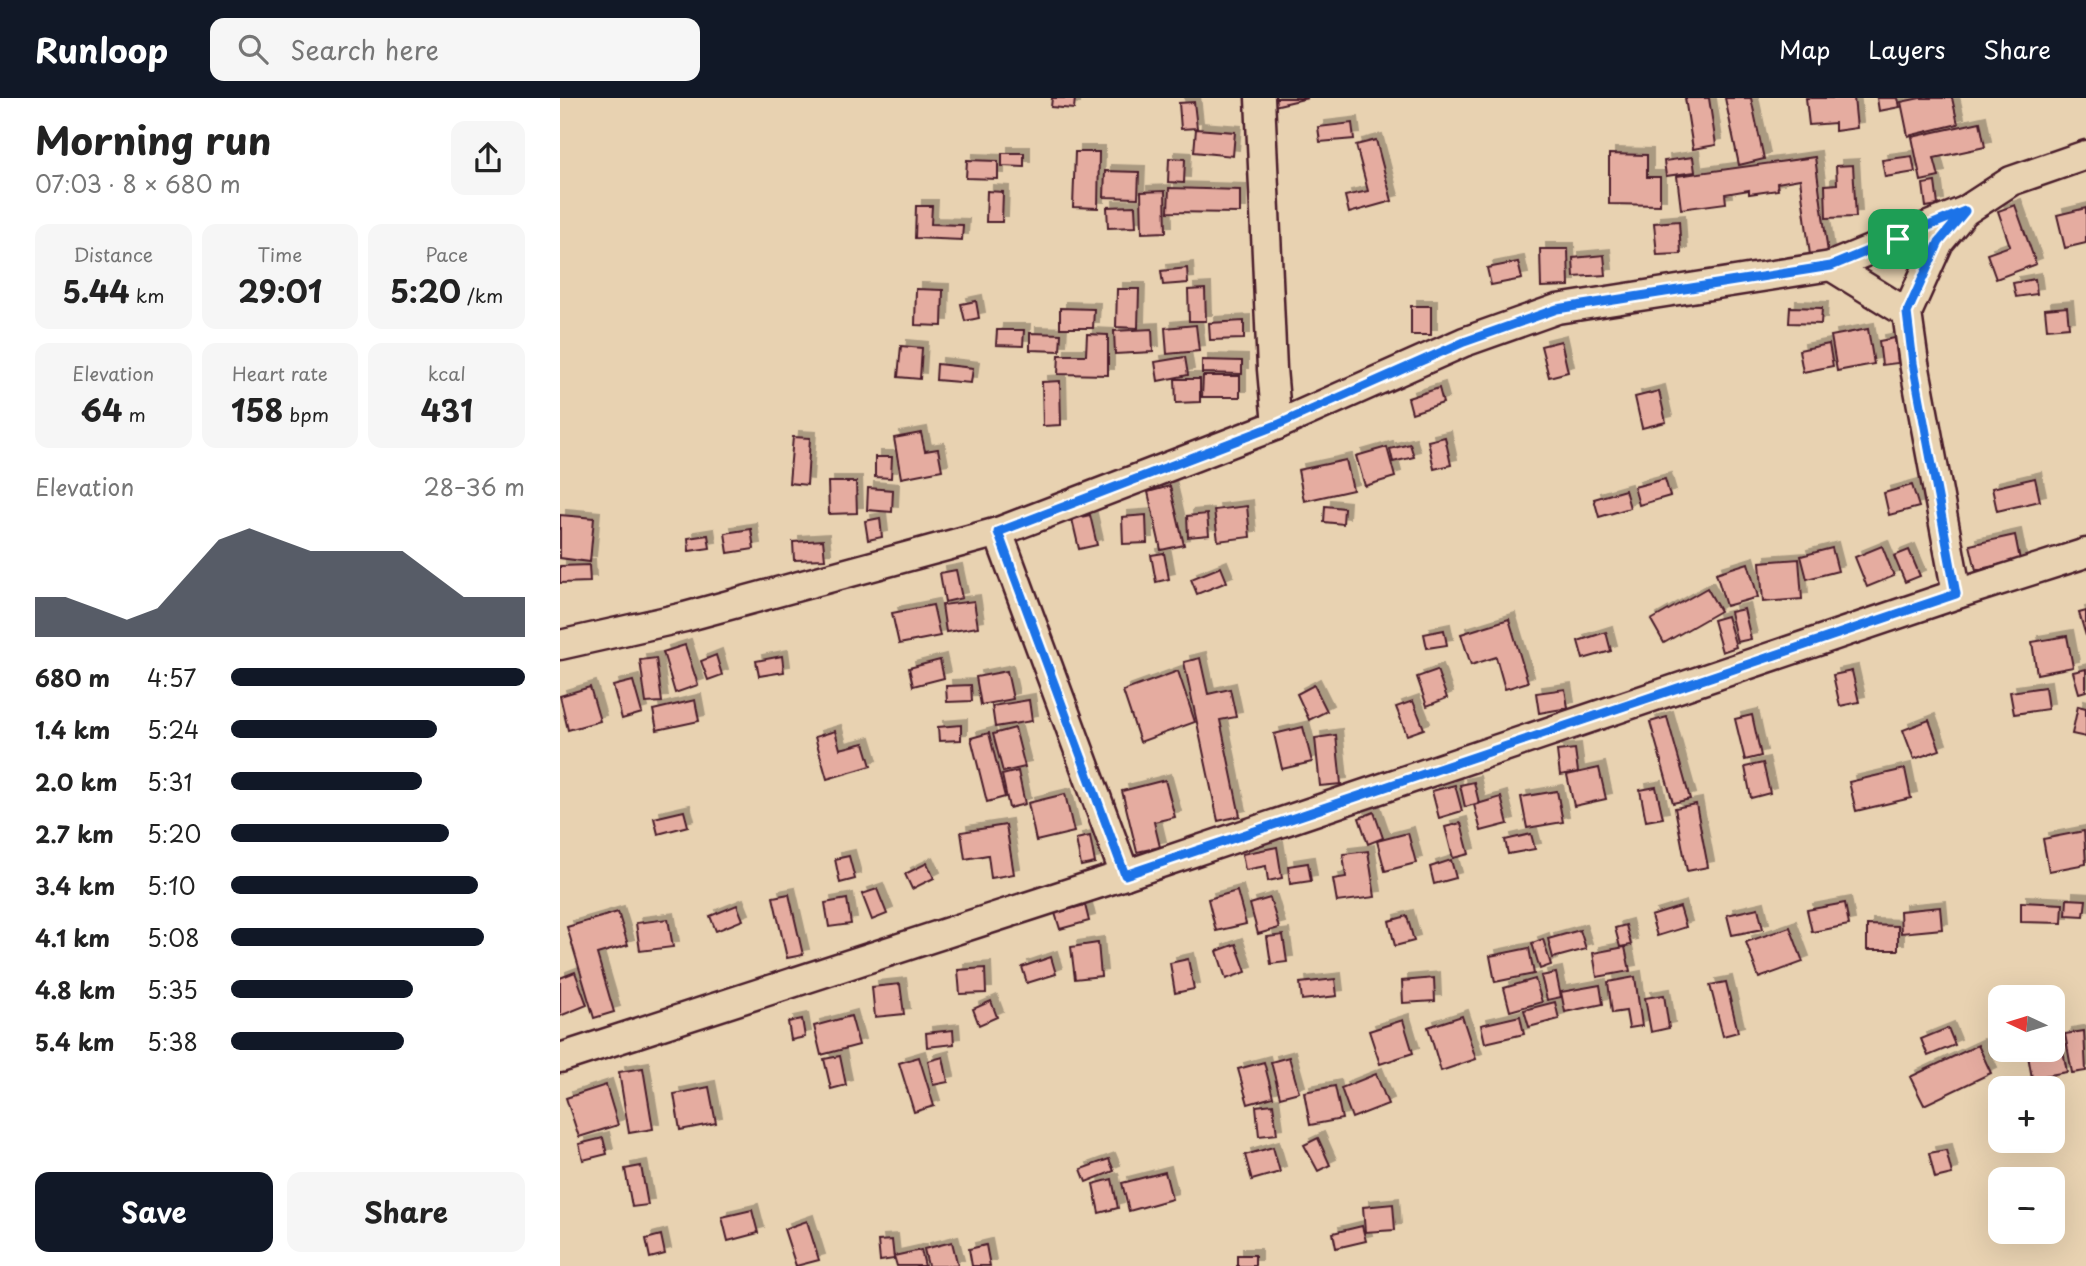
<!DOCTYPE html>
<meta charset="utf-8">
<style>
body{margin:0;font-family:"Playpen Sans",sans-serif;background:#f6f6f6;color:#222;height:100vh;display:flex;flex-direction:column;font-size:26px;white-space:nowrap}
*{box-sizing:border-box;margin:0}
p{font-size:23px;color:#767676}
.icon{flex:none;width:38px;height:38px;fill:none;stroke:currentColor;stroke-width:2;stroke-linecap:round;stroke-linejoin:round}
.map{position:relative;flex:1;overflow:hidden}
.details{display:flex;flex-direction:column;background:#fff;width:560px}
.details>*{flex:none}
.needle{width:46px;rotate:274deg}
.tools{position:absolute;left:1428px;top:887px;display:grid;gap:14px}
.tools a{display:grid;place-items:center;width:77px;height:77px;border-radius:14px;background:#fff;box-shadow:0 7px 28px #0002;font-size:35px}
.pin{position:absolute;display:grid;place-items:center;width:60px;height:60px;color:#fff;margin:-30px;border-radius:14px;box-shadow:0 4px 10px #0006}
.round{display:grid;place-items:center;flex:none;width:74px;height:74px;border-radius:14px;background:#f6f6f6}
.head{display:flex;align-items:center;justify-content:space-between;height:119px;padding:0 35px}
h1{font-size:38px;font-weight:700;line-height:52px}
.metrics{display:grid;grid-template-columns:repeat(3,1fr);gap:10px;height:119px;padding:7px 35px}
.metrics div{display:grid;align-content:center;border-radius:14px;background:#f6f6f6;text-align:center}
.metrics b{font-size:30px;font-weight:700}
.metrics small{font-size:19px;font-weight:400}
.metrics p{font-size:19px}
.chart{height:196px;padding:14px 35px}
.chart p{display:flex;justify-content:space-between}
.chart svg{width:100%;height:126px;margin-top:7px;fill:#111827;opacity:.7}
.action{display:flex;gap:14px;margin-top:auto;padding:14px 35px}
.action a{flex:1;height:80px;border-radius:14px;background:#111827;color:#fff;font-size:28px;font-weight:700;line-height:80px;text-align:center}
.action a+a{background:#f6f6f6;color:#222}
ul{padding:0 35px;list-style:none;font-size:23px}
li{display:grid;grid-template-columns:112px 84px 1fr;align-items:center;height:52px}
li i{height:18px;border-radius:9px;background:#111827}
header{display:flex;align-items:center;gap:42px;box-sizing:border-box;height:98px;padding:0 35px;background:#111827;color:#fff}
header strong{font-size:33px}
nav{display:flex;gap:38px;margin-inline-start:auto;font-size:24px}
.search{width:490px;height:63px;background:#f6f6f6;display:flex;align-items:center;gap:18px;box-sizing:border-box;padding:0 24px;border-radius:14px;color:#767676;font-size:26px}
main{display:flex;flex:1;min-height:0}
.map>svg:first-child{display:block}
</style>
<header>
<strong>Runloop</strong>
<div class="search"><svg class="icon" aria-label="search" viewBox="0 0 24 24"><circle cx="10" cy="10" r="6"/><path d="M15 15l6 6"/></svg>Search here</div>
<nav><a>Map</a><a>Layers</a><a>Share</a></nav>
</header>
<main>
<section class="details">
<div class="head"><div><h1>Morning run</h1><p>07:03 · 8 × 680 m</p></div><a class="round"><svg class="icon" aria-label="share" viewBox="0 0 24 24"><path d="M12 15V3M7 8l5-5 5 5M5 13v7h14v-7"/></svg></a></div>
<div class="metrics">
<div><p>Distance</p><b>5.44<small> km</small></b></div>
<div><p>Time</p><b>29:01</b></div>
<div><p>Pace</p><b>5:20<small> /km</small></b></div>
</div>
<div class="metrics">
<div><p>Elevation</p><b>64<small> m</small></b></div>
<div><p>Heart rate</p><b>158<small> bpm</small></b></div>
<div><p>kcal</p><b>431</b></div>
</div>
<div class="chart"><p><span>Elevation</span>28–36 m</p>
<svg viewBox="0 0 160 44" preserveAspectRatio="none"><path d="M0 44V30L10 30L20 34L30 38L40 34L50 22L60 10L70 6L80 10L90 14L100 14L110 14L120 14L130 22L140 30L150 30L160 30V44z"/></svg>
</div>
<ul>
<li><b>680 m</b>4:57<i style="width:100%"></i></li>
<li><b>1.4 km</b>5:24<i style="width:70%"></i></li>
<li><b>2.0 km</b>5:31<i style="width:65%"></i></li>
<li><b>2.7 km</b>5:20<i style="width:74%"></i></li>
<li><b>3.4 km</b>5:10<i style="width:84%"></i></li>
<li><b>4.1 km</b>5:08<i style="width:86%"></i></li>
<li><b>4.8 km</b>5:35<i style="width:62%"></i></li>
<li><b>5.4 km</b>5:38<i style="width:59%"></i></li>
</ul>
<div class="action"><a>Save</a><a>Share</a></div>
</section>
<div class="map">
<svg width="1526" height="1168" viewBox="0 0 1526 1168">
<defs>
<filter id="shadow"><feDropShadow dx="6" dy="-6" stdDeviation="0" flood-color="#0004"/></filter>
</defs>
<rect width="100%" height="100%" fill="#e8d2b1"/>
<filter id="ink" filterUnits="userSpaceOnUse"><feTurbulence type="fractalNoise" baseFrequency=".0143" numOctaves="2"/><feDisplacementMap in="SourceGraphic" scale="14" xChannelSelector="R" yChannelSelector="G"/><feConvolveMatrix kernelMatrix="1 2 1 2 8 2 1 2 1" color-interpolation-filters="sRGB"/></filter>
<g filter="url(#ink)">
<g fill="#e5aca0" stroke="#4a1f2b" stroke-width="2" filter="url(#shadow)">
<polygon points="492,0 515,0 514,11 491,9"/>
<polygon points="712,0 748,0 714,8"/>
<polygon points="1125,0 1149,0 1156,47 1133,51"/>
<polygon points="1165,0 1191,0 1204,61 1179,67"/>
<polygon points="1246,0 1294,0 1297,30 1275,33 1275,25 1249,27"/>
<polygon points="1317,0 1338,0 1340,9 1319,13"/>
<polygon points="1360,0 1392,0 1398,26 1348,38 1341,4"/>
<polygon points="634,4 637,30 621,31 619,5"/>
<polygon points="1420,24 1425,49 1374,60 1379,79 1361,83 1352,39"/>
<polygon points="792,25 794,41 760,44 758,29"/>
<polygon points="636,31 675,34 673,58 634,54"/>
<polygon points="816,42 832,103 789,115 785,98 808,93 796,47"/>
<polygon points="515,54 539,54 538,110 513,109"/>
<polygon points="442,55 464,55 464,69 442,68"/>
<polygon points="1049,56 1087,57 1087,79 1100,79 1100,107 1049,106"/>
<polygon points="1352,58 1355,74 1325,79 1322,62"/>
<polygon points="1133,59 1135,74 1106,78 1104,63"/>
<polygon points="1255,59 1268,155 1250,157 1240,81 1217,85 1218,92 1189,96 1189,92 1165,96 1166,105 1121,111 1117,78"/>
<polygon points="609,60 625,61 624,85 608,84"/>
<polygon points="407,62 438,63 438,81 406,80"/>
<polygon points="1293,67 1296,119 1266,120 1265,87 1277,86 1276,68"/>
<polygon points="545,73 579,74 578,100 544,99"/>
<polygon points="1375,84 1378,107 1366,109 1363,86"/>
<polygon points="609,90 680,92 680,115 608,114"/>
<polygon points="427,93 443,94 442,124 426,124"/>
<polygon points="605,93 606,134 582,135 581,94"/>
<polygon points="1455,107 1476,166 1436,181 1427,156 1450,148 1438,113"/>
<polygon points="356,108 372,108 371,126 403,127 402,142 355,140"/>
<polygon points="575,108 576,129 548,130 547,109"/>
<polygon points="1526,110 1526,145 1505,150 1497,117"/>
<polygon points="1119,123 1121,156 1097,157 1094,125"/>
<polygon points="980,151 1008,151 1009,188 981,189"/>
<polygon points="1044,157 1046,177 1014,179 1013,160"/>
<polygon points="958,164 962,181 931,187 927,170"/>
<polygon points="627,170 628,185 603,187 601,173"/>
<polygon points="1475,181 1477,196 1456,199 1453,185"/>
<polygon points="356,191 383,192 382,228 355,227"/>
<polygon points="557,191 579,191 578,230 556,229"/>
<polygon points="645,191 646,223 629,223 628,192"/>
<polygon points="416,203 419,220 405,223 401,206"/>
<rect x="851" y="208" width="20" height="29"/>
<polygon points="1230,209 1262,210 1261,226 1229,225"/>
<polygon points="1507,209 1509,229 1487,231 1485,211"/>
<polygon points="500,210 534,211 533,230 500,230"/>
<polygon points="684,223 684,241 650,242 649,225"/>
<polygon points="636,227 639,253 607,256 605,230"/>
<polygon points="592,231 593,254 555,256 554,233"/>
<polygon points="1308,231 1314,266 1277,273 1271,238"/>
<polygon points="437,232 464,232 463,248 436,247"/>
<polygon points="470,235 501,236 500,253 470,252"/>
<polygon points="527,236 548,237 548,277 498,276 499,257 526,257"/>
<polygon points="1335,240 1338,265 1322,267 1319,243"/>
<polygon points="1001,243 1008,274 989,279 981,248"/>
<polygon points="1269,246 1273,268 1243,274 1239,252"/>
<polygon points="341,248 362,250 360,281 338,279"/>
<polygon points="625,259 628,277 598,283 595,264"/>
<polygon points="642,262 682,263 682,276 642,275"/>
<polygon points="377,266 413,270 411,285 376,282"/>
<polygon points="643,278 680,278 680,299 642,299"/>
<polygon points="615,281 640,281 640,304 616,305"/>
<polygon points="500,283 501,327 483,328 482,284"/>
<polygon points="879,290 883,305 852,315 848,300"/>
<polygon points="1099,293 1106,324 1082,330 1075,299"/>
<polygon points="361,335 365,353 378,351 382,372 341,380 334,340"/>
<polygon points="233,339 250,340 247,387 229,385"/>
<polygon points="885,339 891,367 874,371 868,343"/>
<polygon points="850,346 854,359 833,364 830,351"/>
<polygon points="827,349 835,379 805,388 796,358"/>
<polygon points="315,359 332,359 331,380 315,379"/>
<polygon points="786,362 793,392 744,403 738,372"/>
<polygon points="1475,380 1480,403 1437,413 1432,390"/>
<polygon points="1105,381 1110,398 1079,407 1074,389"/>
<polygon points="268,384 296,384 297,415 269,416"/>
<polygon points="1352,387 1359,409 1329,417 1324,395"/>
<polygon points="610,388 624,447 601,452 588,394"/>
<polygon points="308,390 333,392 332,414 307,412"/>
<polygon points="1065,392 1070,410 1039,419 1034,401"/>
<polygon points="687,408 690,439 658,443 654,412"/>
<polygon points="765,408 784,410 783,426 764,424"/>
<polygon points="647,416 649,437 628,439 627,418"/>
<polygon points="0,417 34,420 30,464 0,460"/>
<polygon points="530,417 537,447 519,451 512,421"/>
<polygon points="586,417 587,445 563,446 562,419"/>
<polygon points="320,420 322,439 308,442 305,423"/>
<polygon points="191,431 194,451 168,455 165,435"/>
<polygon points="148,437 150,450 129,453 128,440"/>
<polygon points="1455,437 1460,462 1416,472 1410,447"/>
<polygon points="263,442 265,461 234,462 233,444"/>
<polygon points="1322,448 1334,478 1307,489 1295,459"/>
<polygon points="1272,450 1278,473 1247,481 1241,458"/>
<polygon points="1349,452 1360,478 1345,484 1334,458"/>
<polygon points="604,455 609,481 596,484 591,457"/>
<polygon points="1239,461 1242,501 1203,504 1200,464"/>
<polygon points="1188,465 1198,499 1166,508 1156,475"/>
<polygon points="29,467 30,484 0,485 0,468"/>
<polygon points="661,469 667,484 637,496 631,481"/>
<polygon points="396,472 402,500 385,504 380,475"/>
<polygon points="1147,490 1160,513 1104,545 1091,522"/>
<polygon points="414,503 418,529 386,534 382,507"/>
<polygon points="373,507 380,538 339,546 332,515"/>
<polygon points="1184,511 1191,541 1177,544 1170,514"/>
<polygon points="1526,513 1526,538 1519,515"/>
<polygon points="1167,518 1176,549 1162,554 1153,522"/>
<polygon points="949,521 968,584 945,591 936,559 911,567 901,536"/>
<polygon points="884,532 887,547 867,550 864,536"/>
<polygon points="1046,534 1051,553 1023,561 1018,543"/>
<polygon points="1507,538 1513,569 1477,576 1472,544"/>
<polygon points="125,547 138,587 115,595 103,554"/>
<polygon points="156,557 162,577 148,582 141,563"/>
<polygon points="222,558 224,574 199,578 196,563"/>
<polygon points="96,560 102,604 86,605 80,562"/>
<polygon points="640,560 648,596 670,591 676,619 660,622 680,718 658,723 624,564"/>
<polygon points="380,562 384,580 353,588 349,570"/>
<polygon points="1526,571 1526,593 1519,595 1513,574"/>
<polygon points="877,572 887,600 867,608 857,579"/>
<polygon points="447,573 453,601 421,607 416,579"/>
<polygon points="618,573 635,624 580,644 563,593"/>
<polygon points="1292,573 1299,604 1280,608 1273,577"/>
<polygon points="73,583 82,615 62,621 53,588"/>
<polygon points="411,587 412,603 387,604 386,588"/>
<polygon points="754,587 767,613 749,622 737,596"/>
<polygon points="30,589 40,623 8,632 0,598"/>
<polygon points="1485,589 1488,611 1454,616 1450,594"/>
<polygon points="1005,591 1008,610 979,615 976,595"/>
<polygon points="135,602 139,623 97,632 93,612"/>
<polygon points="469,602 472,623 435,629 432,608"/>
<polygon points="853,603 864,631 847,637 836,609"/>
<polygon points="1518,608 1526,610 1526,639 1512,636"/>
<polygon points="1192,617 1201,658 1185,662 1175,621"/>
<polygon points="1107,619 1130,701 1113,705 1090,624"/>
<polygon points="1369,622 1380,652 1354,661 1343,632"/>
<polygon points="401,627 401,642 379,643 378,629"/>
<polygon points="743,629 752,664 722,671 714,636"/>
<polygon points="455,630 465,669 443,674 433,636"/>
<polygon points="275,633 280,651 304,645 311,668 267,681 255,639"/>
<polygon points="429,635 445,699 427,704 411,640"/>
<polygon points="776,637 781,686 760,688 755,640"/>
<polygon points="1015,651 1018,674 1000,677 997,653"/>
<polygon points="1203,665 1210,695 1191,700 1185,669"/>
<polygon points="1039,670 1046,701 1014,708 1007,677"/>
<polygon points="1345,671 1351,700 1296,713 1289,684"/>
<polygon points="458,673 465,706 449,710 442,677"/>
<polygon points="605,682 615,719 594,724 600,749 577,754 562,693"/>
<polygon points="914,684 919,705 905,709 900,687"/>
<polygon points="895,687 902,713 879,720 872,693"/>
<polygon points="1096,689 1103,720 1086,723 1080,692"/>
<polygon points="997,693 1003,724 967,730 961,699"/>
<polygon points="505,696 514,734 476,743 468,705"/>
<polygon points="941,699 948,726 921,733 914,707"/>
<polygon points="1136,706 1148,769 1127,773 1115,710"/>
<polygon points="124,713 128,728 98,736 94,720"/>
<polygon points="814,714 823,740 808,746 799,720"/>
<polygon points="901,725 909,756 893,760 885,729"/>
<polygon points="446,727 454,776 431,780 428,757 405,761 401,734"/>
<polygon points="1524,733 1526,766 1489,773 1483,741"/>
<polygon points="848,735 856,765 825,773 817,743"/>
<polygon points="971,736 975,751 948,756 945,742"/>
<polygon points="530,738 535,765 521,768 516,741"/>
<polygon points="717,749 722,780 708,783 706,768 685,772 682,756"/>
<polygon points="808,753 815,799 777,804 773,781 786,779 783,756"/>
<polygon points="289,758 295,781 280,785 275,761"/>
<polygon points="891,762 896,780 874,786 870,769"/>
<polygon points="367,765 374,780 352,791 345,776"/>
<polygon points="748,765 751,783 730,786 728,768"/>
<polygon points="317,791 327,816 312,822 302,796"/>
<polygon points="677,793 686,826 656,833 648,801"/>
<polygon points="229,796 243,857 227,860 213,799"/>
<polygon points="710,800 719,830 698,836 690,806"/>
<polygon points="287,801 291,826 269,829 265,805"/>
<polygon points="1507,801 1526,802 1524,818 1506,817"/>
<polygon points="1461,804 1503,806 1502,825 1461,824"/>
<polygon points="1285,805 1289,827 1252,834 1247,812"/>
<polygon points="177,807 183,822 156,833 150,818"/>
<polygon points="525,807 529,823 500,831 495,815"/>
<polygon points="1120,809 1126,829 1097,838 1091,818"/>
<polygon points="1380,809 1382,831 1341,835 1340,813"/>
<polygon points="1198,810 1203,831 1172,837 1167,817"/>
<polygon points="58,814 68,847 37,856 54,914 34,920 7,829"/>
<polygon points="847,818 854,843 835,848 829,823"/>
<polygon points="108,821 113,849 80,853 76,825"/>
<polygon points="1066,827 1071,847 1060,849 1055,830"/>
<polygon points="1307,827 1338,828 1338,852 1307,852"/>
<polygon points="1230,829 1243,864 1199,880 1186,844"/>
<polygon points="1020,832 1026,851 993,860 988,841"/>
<polygon points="723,837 727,864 711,866 707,839"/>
<polygon points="983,841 991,867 980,871 972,845"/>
<polygon points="538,845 541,878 515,881 511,849"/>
<polygon points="676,846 686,874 666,881 657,853"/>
<polygon points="1065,849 1070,873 1037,879 1033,855"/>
<polygon points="969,850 974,876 935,884 930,858"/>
<polygon points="491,859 496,876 467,885 462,869"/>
<polygon points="628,861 634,891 615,895 610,865"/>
<polygon points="425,870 426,895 400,896 398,872"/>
<polygon points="15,874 27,907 0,918 0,880"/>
<polygon points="996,875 1001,899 987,902 981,878"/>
<polygon points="1075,879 1082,928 1069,930 1066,913 1052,915 1048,884"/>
<polygon points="874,880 875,903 843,905 842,883"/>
<polygon points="775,881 777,898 742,902 740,885"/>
<polygon points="975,881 982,904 950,913 944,890"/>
<polygon points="1166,884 1178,934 1163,938 1150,887"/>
<polygon points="340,886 344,916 315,919 312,889"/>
<polygon points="1040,887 1043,906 1005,914 1001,894"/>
<polygon points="1104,897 1109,930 1091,934 1085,900"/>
<polygon points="431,903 437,919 419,927 413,911"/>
<polygon points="995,904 999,921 969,929 964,912"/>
<polygon points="291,918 299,947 261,957 254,928"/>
<polygon points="902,918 916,961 881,973 868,929"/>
<polygon points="960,918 964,936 925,945 921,927"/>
<polygon points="242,921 245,939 231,942 228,924"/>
<polygon points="843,922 853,955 820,966 809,933"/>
<polygon points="1388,930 1395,947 1368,958 1361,941"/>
<polygon points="393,932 394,946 367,949 366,935"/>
<polygon points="1524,933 1526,973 1512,975 1505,936"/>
<polygon points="1501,942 1507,974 1472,980 1467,952 1493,952 1493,943"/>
<polygon points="1418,947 1431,975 1364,1007 1350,979"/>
<polygon points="280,958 286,987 271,991 264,961"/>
<polygon points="359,959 374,1008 354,1014 339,965"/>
<polygon points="383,959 388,984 373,987 368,963"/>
<polygon points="729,959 739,994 720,999 711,964"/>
<polygon points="704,964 713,999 688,1006 678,971"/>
<polygon points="83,970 93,1031 69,1035 59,974"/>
<polygon points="816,976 828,1006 792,1020 781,990"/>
<polygon points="46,987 58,1027 19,1039 6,1000"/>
<polygon points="775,988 782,1021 750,1027 744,994"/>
<polygon points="149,989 156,1025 120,1032 114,996"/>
<polygon points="713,1006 717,1036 699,1038 696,1008"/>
<polygon points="43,1040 47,1056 23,1062 19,1046"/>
<polygon points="758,1040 770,1067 758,1073 744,1047"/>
<polygon points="713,1049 720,1074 692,1082 685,1057"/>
<polygon points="1386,1052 1392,1076 1375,1080 1369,1055"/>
<polygon points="549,1061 554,1073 526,1084 521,1071"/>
<polygon points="81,1068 88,1107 72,1109 65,1071"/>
<polygon points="605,1074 612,1101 569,1113 562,1085"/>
<polygon points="552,1081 558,1110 539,1115 533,1086"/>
<polygon points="833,1106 835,1132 805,1134 803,1109"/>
<polygon points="192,1112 198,1135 168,1143 162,1119"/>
<polygon points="247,1123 259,1162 236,1168 224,1131"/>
<polygon points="802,1128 806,1143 776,1150 773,1135"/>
<polygon points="101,1137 105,1156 90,1160 86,1141"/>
<polygon points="332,1142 334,1161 320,1163 318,1143"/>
<polygon points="392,1144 398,1168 368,1168 364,1151"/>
<polygon points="426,1147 430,1168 412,1168 409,1151"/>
<polygon points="361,1152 365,1168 337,1168 334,1158"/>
<rect x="677" y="1157" width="18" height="11"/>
</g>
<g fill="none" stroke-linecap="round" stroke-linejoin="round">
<defs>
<g id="street">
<polyline points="700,0 712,271 717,327"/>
<polyline points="1271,168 1347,215"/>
<polyline points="438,434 565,777"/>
<polyline points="1397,496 1354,265 1347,215 1379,144 1403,115"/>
<polyline points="0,547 125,519 438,434 717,327 904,244 997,211 1271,168 1405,113 1451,83 1526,57"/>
<polyline points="0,960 565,777 1397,496 1526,455"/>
</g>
</defs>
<use href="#street" stroke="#4a1f2b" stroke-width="33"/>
<use href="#street" stroke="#e8d2b1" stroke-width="28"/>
</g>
</g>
<g fill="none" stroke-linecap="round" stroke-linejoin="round" filter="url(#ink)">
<defs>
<polygon id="route" points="1405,113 1379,144 1347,215 1353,265 1396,496 565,777 438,434 717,327 904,244 997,211 1271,168"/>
</defs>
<use href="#route" stroke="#fff" stroke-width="14"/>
<use href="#route" stroke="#1a73e8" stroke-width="9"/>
</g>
</svg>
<div class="tools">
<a><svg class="needle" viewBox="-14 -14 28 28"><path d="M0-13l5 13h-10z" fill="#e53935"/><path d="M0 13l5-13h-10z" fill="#767676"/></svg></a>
<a>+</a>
<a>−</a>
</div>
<div class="pin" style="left:1338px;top:141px;background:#1e9e55"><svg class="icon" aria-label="arrive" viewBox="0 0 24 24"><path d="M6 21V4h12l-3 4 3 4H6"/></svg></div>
</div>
</main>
